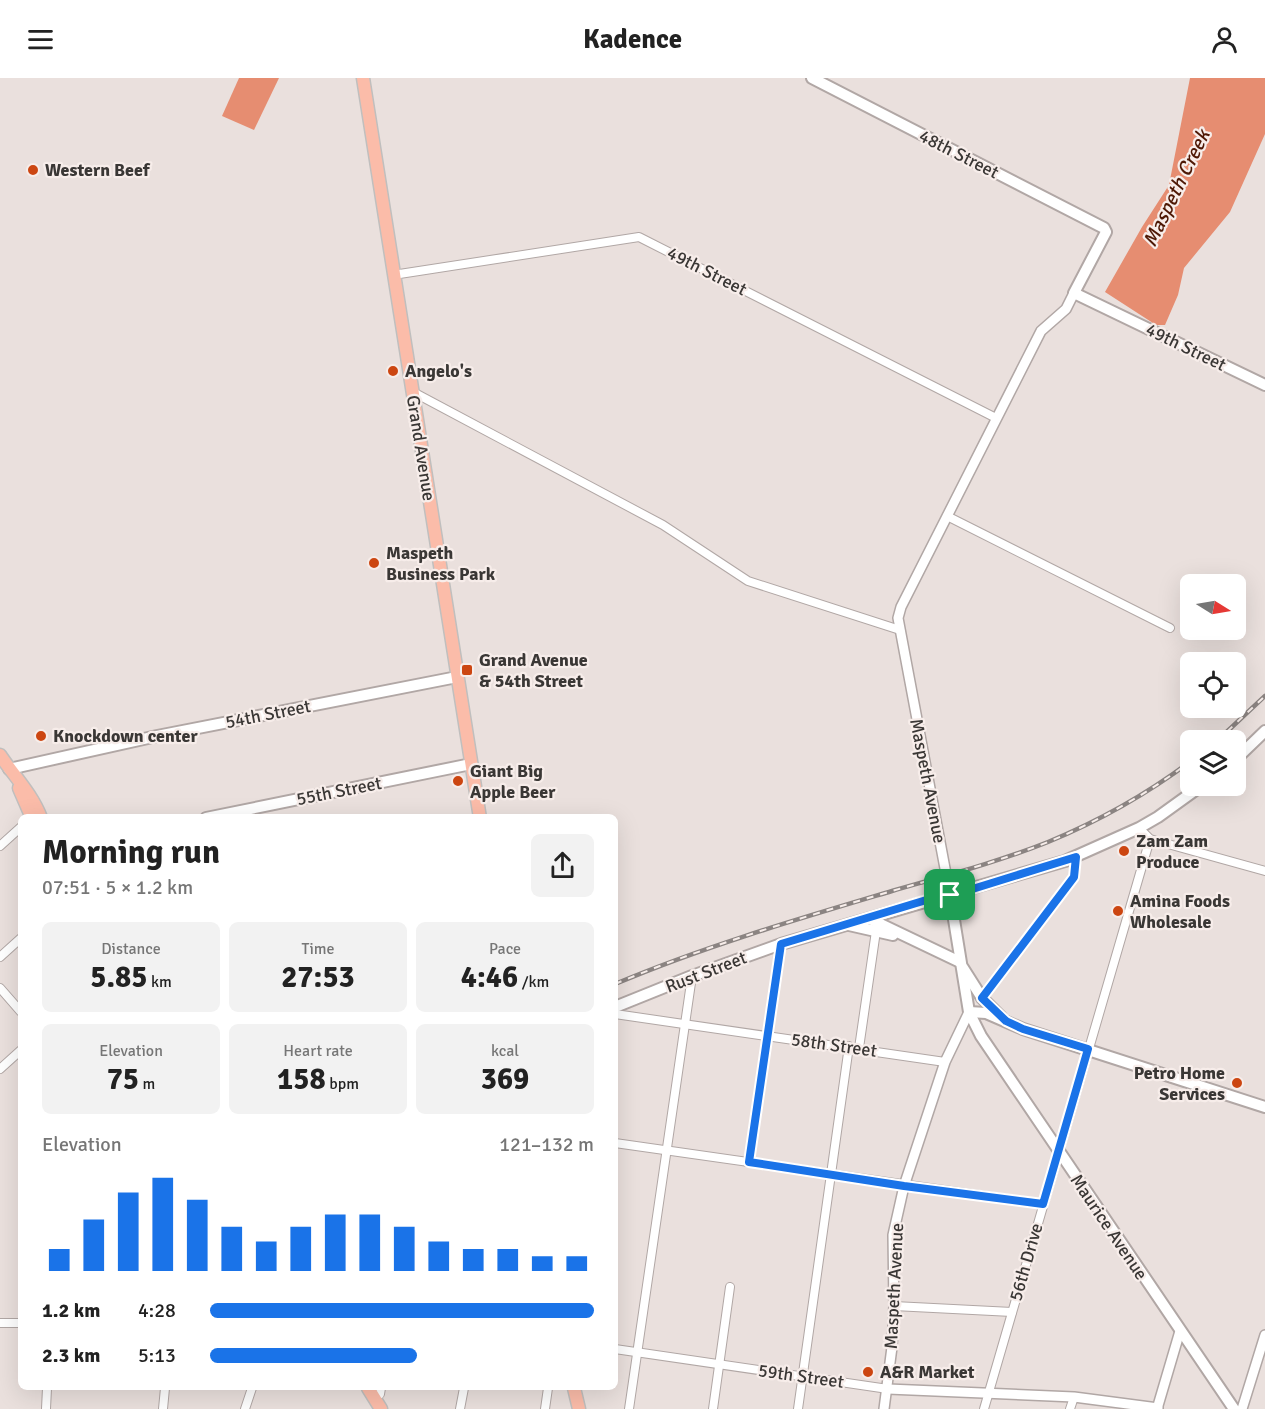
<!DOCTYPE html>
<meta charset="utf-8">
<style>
body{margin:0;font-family:Signika,sans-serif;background:#f2f2f2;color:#222;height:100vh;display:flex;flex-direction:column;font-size:22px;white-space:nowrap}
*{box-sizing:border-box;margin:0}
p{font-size:20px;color:#767676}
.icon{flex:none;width:33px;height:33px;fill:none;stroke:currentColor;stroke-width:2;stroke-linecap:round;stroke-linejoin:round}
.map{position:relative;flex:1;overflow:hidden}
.drawer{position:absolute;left:18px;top:736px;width:600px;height:576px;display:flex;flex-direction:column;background:#fff;border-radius:9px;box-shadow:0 6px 24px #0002}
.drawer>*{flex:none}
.needle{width:39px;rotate:101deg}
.tools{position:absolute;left:1180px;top:496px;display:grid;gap:12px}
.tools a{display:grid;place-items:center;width:66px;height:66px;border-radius:9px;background:#fff;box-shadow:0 6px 24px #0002;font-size:30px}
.pin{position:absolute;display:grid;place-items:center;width:51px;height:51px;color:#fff;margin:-26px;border-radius:12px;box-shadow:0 3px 9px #0006}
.round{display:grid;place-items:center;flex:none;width:63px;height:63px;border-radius:9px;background:#f2f2f2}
.summary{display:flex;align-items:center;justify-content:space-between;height:102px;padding:0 24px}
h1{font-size:33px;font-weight:800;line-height:45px}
.figures{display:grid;grid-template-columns:repeat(3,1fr);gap:9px;height:102px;padding:6px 24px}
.figures div{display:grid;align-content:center;border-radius:9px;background:#f2f2f2;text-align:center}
.figures b{font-size:30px;font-weight:800}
.figures small{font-size:16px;font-weight:400}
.figures p{font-size:16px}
.chart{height:168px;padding:12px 24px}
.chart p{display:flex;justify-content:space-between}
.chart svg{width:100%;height:108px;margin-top:6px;stroke:#1a73e8;stroke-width:6}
ul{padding:0 24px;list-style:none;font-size:20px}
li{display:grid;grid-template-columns:96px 72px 1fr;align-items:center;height:45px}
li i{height:15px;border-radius:8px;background:#1a73e8}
header{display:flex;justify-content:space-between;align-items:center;height:78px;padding:0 24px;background:#fff;font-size:27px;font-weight:800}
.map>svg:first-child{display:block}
</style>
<header><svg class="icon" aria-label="menu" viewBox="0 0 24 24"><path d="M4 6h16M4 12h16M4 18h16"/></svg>Kadence<svg class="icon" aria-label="person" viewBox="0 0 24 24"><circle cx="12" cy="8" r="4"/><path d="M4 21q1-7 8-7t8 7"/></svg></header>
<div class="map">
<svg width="1265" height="1331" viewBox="0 0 1265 1331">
<rect width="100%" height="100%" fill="#eae0dd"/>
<g fill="#e68d71">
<polygon points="239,0 279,0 254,52 222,38"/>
<polygon points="1190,0 1265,0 1265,56 1230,134 1184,190 1178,217 1165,247 1156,247 1105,214 1142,149 1169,107"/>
</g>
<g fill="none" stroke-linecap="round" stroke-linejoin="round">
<defs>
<g id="minor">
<polyline points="393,197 639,159 996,340"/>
<polyline points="413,314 663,447 748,503 900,552"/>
<polyline points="947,438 1170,550"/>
<polyline points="1139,750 1150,761 1265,793"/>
<polyline points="0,768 21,749"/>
<polyline points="0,879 21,860"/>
<polyline points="0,910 21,934"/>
<polyline points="982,920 1074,799 1076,779"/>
<polyline points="615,936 945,984"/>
<polyline points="859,970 876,853"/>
<polyline points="0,991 21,972"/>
<polyline points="615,1065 1043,1126"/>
<polyline points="749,1084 781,866"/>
<polyline points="894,1228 1012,1234"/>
<polyline points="0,1245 21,1245"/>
<polyline points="615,1271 888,1311"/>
<polyline points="380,1316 381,1310"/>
<polyline points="46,1331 47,1310"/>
<polyline points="163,1331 165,1310"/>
<polyline points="245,1331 252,1310"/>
<polyline points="460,1331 464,1310"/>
<polyline points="545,1331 548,1310"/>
<polyline points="629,1331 692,898"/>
<polyline points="713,1331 730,1209"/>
<polyline points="798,1331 849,968"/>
<polyline points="984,1331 1150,761"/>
<polyline points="1070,1331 1074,1319"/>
</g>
<g id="tertiary">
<polyline points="950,817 898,540 901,529 1041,253 1066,231 1074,215"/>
<polyline points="888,1311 1074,1319 1158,1330"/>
<polyline points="884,1331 892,1269 894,1228 893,1157 904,1108 945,984 969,934"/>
<polyline points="1157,1331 1180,1253"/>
<polyline points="1242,1331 1265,1257"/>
</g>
<g id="secondary">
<polyline points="812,0 1104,150 1106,154 1074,215 1265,307"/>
<polyline points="1236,681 1265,653"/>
<polyline points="9,691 157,658 457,599"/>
<polyline points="206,740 471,686"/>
<polyline points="950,817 969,934 981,958 1234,1331"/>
<polyline points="870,841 960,884"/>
<polyline points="849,847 893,857"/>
<polyline points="963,890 982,920 1001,939"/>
<polyline points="615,929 692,898 781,866 1065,783 1139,750 1158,739 1201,708"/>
<polyline points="969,934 986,935 1023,951 1265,1029"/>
</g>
<g id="primary">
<polyline points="363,0 480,740"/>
<path d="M0 677C14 698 32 716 41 740"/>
<polyline points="19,710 32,740"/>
<polyline points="368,1310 381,1331"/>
<polyline points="574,1310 579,1331"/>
</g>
</defs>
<use href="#minor" stroke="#b1a7a5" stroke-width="10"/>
<use href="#tertiary" stroke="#b1a7a5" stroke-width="12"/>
<use href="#secondary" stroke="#b1a7a5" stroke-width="14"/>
<use href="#primary" stroke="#c0bfbe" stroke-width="15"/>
<use href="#minor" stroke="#fff" stroke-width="8"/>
<use href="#tertiary" stroke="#fff" stroke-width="9"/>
<use href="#secondary" stroke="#fff" stroke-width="10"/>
<use href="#primary" stroke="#fbbca9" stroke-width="12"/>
<defs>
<g id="rail">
<polyline points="1217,663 1265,618"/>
<path d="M615 906C705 868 798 841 892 813 944 798 998 784 1048 764 1099 743 1147 716 1191 683"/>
</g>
</defs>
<use href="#rail" stroke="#8b8482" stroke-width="4.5"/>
<use href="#rail" stroke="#f7edea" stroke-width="2" stroke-dasharray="7" stroke-linecap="butt"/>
</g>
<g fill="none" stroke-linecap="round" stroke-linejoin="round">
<defs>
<polygon id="route" points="1076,779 1074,799 982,920 1006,943 1023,951 1088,971 1043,1126 904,1108 749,1084 781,866 933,820 966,813"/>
</defs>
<use href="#route" stroke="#fff" stroke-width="12"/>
<use href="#route" stroke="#1a73e8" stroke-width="8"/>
</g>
<g fill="#cc4611" stroke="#f7edea" stroke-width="2">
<circle cx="33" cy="92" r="6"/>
<circle cx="393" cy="293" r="6"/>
<circle cx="374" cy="485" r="6"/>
<rect x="461" y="586" width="12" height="12" rx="3"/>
<circle cx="41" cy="658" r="6"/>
<circle cx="458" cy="703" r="6"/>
<circle cx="1124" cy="773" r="6"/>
<circle cx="1118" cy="833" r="6"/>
<circle cx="1237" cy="1005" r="6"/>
<circle cx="868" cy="1294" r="6"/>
</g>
<g text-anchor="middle" stroke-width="4.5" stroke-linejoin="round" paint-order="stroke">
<g font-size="18" fill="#3a3735" stroke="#f7edea">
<text transform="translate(959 76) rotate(27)" y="6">48th Street</text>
<text transform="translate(707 193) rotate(27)" y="6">49th Street</text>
<text transform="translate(1186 269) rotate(26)" y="6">49th Street</text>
<text transform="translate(421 370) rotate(81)" y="6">Grand Avenue</text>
<text transform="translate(268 636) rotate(-11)" y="6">54th Street</text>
<text transform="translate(928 703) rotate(79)" y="6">Maspeth Avenue</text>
<text transform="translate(339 713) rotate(-11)" y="6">55th Street</text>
<text transform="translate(706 894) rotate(-21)" y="6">Rust Street</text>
<text transform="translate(834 967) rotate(8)" y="6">58th Street</text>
<text transform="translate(1109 1149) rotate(56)" y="6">Maurice Avenue</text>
<text transform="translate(1026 1184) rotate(-74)" y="6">56th Drive</text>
<text transform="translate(894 1208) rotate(-87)" y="6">Maspeth Avenue</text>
<text transform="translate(801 1298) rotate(8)" y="6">59th Street</text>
</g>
<g font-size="18" font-weight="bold" fill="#3a3735" stroke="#f7edea" text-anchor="start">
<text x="45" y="98">Western Beef</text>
<text x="405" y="299">Angelo's</text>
<text x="386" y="481">Maspeth<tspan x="386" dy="21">Business Park</tspan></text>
<text x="479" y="588">Grand Avenue<tspan x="479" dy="21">&amp; 54th Street</tspan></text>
<text x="53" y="664">Knockdown center</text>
<text x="470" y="699">Giant Big<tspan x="470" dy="21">Apple Beer</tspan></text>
<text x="1136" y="769">Zam Zam<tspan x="1136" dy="21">Produce</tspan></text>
<text x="1130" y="829">Amina Foods<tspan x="1130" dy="21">Wholesale</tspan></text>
<text x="1225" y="1001" text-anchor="end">Petro Home<tspan x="1225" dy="21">Services</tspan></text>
<text x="880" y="1300">A&amp;R Market</text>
</g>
<g font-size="20" font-style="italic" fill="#4e1805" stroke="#f7edea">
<text transform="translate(1176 110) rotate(-64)" y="7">Maspeth Creek</text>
</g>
</g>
</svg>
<div class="tools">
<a><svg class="needle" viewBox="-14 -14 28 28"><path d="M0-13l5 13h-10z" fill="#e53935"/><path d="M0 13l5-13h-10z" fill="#767676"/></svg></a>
<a><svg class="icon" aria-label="locate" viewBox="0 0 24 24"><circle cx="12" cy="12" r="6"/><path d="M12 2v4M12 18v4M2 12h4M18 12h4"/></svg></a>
<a><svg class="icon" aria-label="layers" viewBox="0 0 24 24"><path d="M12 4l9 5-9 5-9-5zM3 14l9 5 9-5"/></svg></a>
</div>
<div class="pin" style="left:950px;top:817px;background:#1e9e55"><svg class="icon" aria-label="arrive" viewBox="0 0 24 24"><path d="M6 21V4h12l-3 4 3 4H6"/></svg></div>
<section class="drawer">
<div class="summary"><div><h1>Morning run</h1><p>07:51 · 5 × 1.2 km</p></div><a class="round"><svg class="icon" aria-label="share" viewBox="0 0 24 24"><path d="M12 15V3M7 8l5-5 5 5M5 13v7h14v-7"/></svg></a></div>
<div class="figures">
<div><p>Distance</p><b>5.85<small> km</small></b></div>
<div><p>Time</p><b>27:53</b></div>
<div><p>Pace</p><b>4:46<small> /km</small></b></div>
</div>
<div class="figures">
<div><p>Elevation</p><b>75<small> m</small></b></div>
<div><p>Heart rate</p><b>158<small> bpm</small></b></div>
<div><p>kcal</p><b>369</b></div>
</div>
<div class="chart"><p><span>Elevation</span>121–132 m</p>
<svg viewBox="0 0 160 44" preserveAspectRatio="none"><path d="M5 44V35M15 44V23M25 44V12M35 44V6M45 44V15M55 44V26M65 44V32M75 44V26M85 44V21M95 44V21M105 44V26M115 44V32M125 44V35M135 44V35M145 44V38M155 44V38"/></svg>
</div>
<ul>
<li><b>1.2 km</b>4:28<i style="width:100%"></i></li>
<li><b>2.3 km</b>5:13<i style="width:54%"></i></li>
</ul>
</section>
</div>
